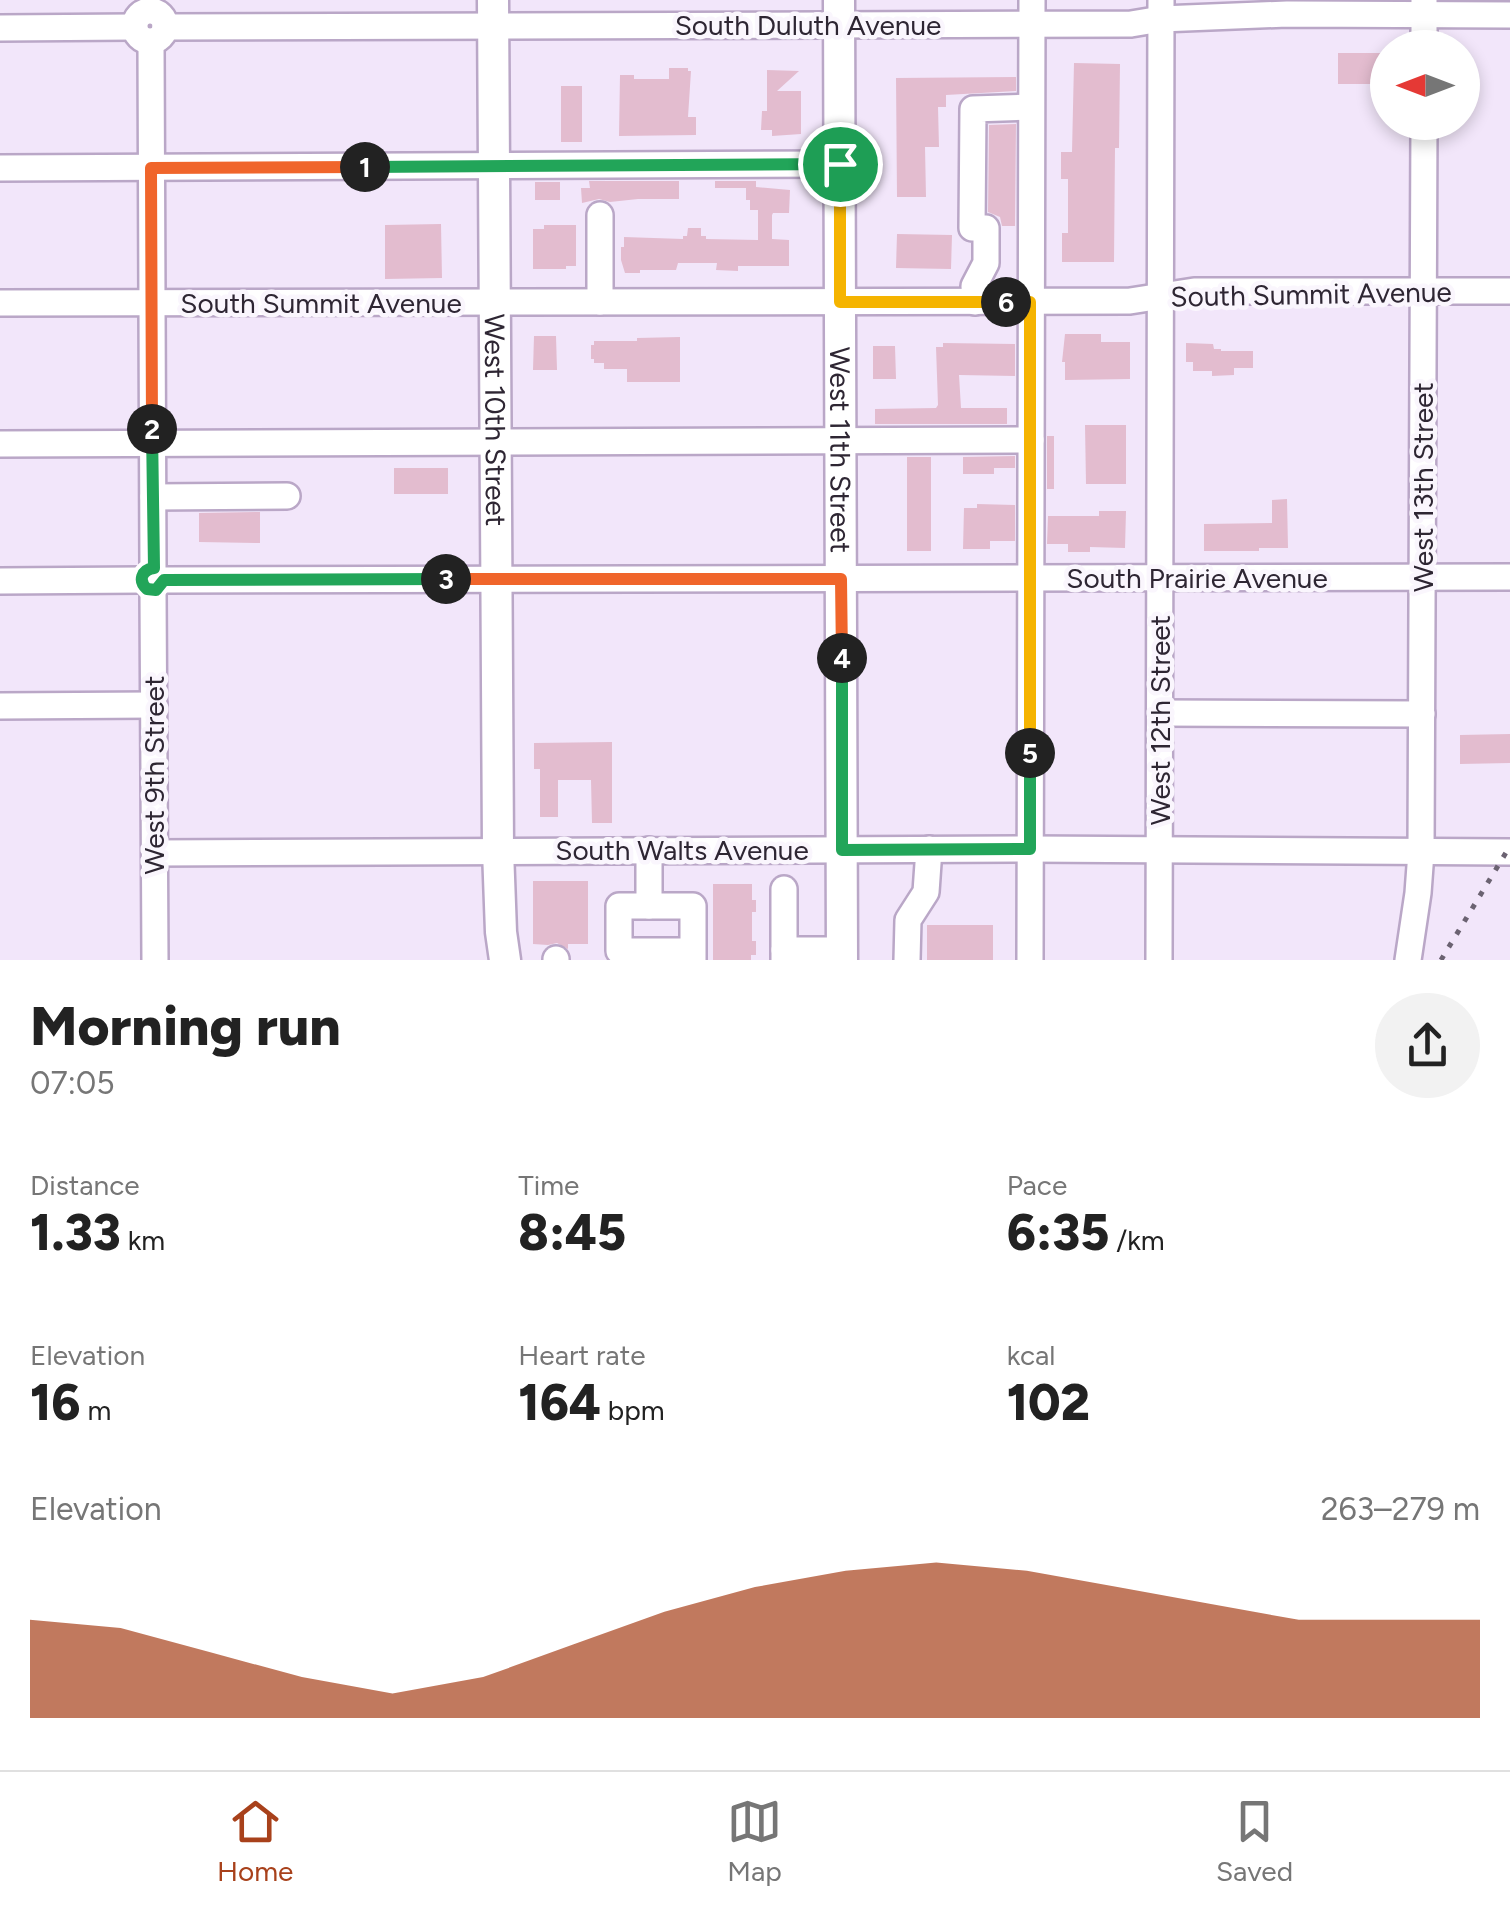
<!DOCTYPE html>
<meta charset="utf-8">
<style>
body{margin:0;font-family:Figtree,sans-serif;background:#f2f2f2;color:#222;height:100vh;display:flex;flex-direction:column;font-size:38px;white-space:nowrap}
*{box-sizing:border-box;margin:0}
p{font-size:32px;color:#767676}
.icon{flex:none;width:55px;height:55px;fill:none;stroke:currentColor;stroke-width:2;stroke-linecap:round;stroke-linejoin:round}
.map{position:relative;height:960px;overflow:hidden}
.details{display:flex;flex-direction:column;background:#fff;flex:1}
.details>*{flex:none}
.needle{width:65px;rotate:270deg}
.fabs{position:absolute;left:1370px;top:30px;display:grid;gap:20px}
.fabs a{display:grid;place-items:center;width:110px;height:110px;border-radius:50%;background:#fff;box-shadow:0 5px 15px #0003;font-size:50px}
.pin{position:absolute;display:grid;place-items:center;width:85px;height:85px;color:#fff;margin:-42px;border:5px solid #fff;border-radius:50%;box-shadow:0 2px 10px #0007}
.km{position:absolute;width:50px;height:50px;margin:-25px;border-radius:50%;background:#222;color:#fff;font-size:28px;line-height:50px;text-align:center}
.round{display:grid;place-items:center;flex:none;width:105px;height:105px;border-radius:52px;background:#f2f2f2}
.summary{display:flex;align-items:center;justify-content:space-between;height:170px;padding:0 30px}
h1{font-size:55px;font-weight:800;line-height:75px}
.metrics{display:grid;grid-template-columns:repeat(3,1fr);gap:15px;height:170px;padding:10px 30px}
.metrics div{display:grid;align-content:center}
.metrics b{font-size:50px;font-weight:800}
.metrics small{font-size:28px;font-weight:400}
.metrics p{font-size:28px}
.chart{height:280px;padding:20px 30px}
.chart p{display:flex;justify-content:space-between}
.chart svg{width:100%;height:180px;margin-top:10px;fill:#a8411b;opacity:.7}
.tab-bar{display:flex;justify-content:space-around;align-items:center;height:140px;border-top:2px solid #e0e0e0;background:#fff;font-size:28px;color:#767676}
.tab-bar a{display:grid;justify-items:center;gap:5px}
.tab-bar .current{color:#a8411b}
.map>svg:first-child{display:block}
</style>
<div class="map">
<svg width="1510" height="960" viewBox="0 0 1510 960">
<rect width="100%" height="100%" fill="#f2e6fa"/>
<g fill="#e3bccf">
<rect x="1338" y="53" width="50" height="31"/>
<polygon points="1074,63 1120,64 1119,148 1115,148 1114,262 1062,262 1062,233 1068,233 1068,179 1061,179 1061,152 1072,152"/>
<polygon points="669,68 688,68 688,71 691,71 688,117 696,117 696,135 619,136 620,75 634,75 634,79 669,79"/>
<polygon points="767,70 799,71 777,91 801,91 801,134 772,136 772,130 761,130 762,111 767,111"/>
<polygon points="1016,77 1016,91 946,95 946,107 938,107 939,147 925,147 926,197 897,197 896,78"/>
<rect x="561" y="86" width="21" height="56"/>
<polygon points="1016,124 1015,226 1002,226 1000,217 988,212 989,125"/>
<polygon points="589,181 679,181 679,199 638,199 610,202 599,199 582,203 581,188 590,188"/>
<polygon points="715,181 756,181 756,187 790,190 789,213 773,213 772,215 772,239 789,240 789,266 738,266 738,271 716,270 717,263 678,263 676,270 640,270 640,273 625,273 621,260 621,247 624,247 624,237 683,239 683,236 687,236 688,228 701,228 701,236 706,236 706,239 758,240 758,210 750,210 750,200 746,200 746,188 715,188"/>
<rect x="535" y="182" width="25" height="18"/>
<polygon points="441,224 442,278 385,279 385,225"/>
<polygon points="544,225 576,225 576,266 566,266 566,269 533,269 533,229 544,229"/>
<polygon points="897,234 952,235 951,269 896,268"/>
<polygon points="1065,334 1101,334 1101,342 1130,342 1130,379 1065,380 1065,362 1062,362"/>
<polygon points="534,336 556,336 557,370 533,370"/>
<polygon points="680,337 680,382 627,382 627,369 604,369 604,363 594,363 594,359 591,359 591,345 594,345 594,341 637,341 637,338"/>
<polygon points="943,343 1015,344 1015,376 959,375 961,408 1007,408 1007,424 875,424 875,409 936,408 938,405 936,347 943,347"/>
<polygon points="1186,343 1213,344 1214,349 1221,349 1221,351 1253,351 1253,368 1234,368 1234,375 1212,376 1212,371 1193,371 1193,362 1186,362"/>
<polygon points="873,346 895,346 896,379 873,379"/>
<polygon points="1085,425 1126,425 1126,484 1086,484"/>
<rect x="1047" y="436" width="7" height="53"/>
<polygon points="1015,456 1015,468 994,468 994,474 963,474 963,457"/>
<rect x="907" y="457" width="24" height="94"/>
<rect x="394" y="468" width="54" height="26"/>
<polygon points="1287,499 1288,548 1259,548 1259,551 1204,551 1204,524 1272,523 1272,500"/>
<polygon points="977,504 1015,505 1015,541 990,541 990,549 963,549 964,508 977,508"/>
<polygon points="1099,511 1126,511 1125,548 1090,547 1090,552 1068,552 1068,544 1047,544 1048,516 1099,516"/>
<polygon points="260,512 260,543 199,542 199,513"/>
<polygon points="1510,734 1510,763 1460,764 1460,735"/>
<polygon points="612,742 612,823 592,823 591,780 558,780 558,817 540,817 540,769 534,769 534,743"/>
<polygon points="533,881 588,881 588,944 568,944 568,949 557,943 548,945 533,944"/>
<polygon points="713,884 752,884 752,900 756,900 756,912 752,912 752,941 756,941 756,955 751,955 751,960 713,960"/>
<rect x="927" y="925" width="66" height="35"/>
</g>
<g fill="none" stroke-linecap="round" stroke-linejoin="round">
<defs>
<g id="minor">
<circle cx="150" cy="26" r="15"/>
<polyline points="165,27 1131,24 1161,19 1287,14 1510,15"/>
<polyline points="0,28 134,27"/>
<polyline points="151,42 153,568"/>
<polyline points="1424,48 1424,0"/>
<polyline points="0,168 840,164"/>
<polyline points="600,215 600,302"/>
<polyline points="975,302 974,286 986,263 986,228 972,228 973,109 1031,107"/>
<polyline points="0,303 1130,301 1194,291 1510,291"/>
<polyline points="0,444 1031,440"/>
<polyline points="153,497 287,496"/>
<polyline points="164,580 1510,577"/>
<polyline points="0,581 142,580"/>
<polyline points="153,591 155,960"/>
<polyline points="0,706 154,705"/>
<polyline points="1161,713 1422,714"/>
<polyline points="155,853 1029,849 1510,852"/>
<polyline points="649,906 649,850"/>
<polyline points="784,950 842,950"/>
<polyline points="693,951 619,951 619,906 693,906 693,960"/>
<polyline points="556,959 556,960"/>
<polyline points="784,960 784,889"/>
<polyline points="907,960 908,920 926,892 929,849"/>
<polyline points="1030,960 1032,0"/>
<polyline points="1159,960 1161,0"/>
<polyline points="1408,960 1418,893 1421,852 1424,122"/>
</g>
<g id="major">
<path id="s1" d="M493 0 498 850 501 932 505 960"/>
<path id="s2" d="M839 0 842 960"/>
</g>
</defs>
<use href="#minor" stroke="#baa7c7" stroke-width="30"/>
<use href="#major" stroke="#baa7c7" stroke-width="35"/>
<use href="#minor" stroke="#fff" stroke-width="25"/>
<use href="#major" stroke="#fff" stroke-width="30"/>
<polyline stroke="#6b6271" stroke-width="5" stroke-dasharray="5 10" stroke-linecap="butt" points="1441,960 1510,846"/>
</g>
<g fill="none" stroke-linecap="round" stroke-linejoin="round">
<defs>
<polyline id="split-1" points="365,167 840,164"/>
<polyline id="split-2" points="152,429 151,168 365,167"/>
<path id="split-3" d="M152 429 154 568C141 570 138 581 147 589L156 590 164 580 446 579"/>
<polyline id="split-4" points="446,579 841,579 842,658"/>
<polyline id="split-5" points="842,658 842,850 1030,849 1030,753"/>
<polyline id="split-6" points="1006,302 1030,302 1030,753"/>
<polyline id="split-7" points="840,164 840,302 1006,302"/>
</defs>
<use href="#split-1" stroke="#fff" stroke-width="20"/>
<use href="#split-2" stroke="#fff" stroke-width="20"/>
<use href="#split-3" stroke="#fff" stroke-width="20"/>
<use href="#split-4" stroke="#fff" stroke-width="20"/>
<use href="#split-5" stroke="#fff" stroke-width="20"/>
<use href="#split-6" stroke="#fff" stroke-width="20"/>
<use href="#split-7" stroke="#fff" stroke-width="20"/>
<use href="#split-1" stroke="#22a559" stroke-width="12"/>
<use href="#split-2" stroke="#f0652b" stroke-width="12"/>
<use href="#split-3" stroke="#22a559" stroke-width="12"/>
<use href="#split-4" stroke="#f0652b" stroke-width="12"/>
<use href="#split-5" stroke="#22a559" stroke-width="12"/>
<use href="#split-6" stroke="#f5b400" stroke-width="12"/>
<use href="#split-7" stroke="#f5b400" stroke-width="12"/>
</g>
<g text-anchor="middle" stroke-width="9" stroke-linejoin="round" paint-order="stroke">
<g font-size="28" fill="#2e2633" stroke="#faf6fd">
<text x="808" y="35">South Duluth Avenue</text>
<text transform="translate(1311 294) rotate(-1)" y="10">South Summit Avenue</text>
<text x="321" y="313">South Summit Avenue</text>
<text dy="10" stroke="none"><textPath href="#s1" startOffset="420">West 10th Street</textPath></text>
<text dy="10" stroke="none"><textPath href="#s2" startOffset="450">West 11th Street</textPath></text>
<text transform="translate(1423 487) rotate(-90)" y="10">West 13th Street</text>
<text x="1197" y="588">South Prairie Avenue</text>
<text transform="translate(1160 720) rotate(-90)" y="10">West 12th Street</text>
<text transform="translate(154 775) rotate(-90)" y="10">West 9th Street</text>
<text x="682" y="860">South Walts Avenue</text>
</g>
</g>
</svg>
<div class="fabs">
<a><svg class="needle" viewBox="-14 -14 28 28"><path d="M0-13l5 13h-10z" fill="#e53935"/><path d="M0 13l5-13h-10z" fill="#767676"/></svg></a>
</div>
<div class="pin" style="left:840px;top:164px;background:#1e9e55"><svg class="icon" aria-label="arrive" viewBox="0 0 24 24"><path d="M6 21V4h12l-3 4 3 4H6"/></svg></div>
<b class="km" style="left:365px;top:167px">1</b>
<b class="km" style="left:152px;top:429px">2</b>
<b class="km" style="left:446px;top:579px">3</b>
<b class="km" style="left:842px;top:658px">4</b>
<b class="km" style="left:1030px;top:753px">5</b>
<b class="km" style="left:1006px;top:302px">6</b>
</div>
<section class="details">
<div class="summary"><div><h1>Morning run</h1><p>07:05</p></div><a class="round"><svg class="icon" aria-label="share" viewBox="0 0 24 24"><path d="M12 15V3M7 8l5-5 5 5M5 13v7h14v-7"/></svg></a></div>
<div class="metrics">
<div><p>Distance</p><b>1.33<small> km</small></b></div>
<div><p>Time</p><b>8:45</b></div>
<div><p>Pace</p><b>6:35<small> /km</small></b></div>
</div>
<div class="metrics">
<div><p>Elevation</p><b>16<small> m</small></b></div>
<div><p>Heart rate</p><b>164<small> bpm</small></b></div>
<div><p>kcal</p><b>102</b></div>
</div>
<div class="chart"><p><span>Elevation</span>263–279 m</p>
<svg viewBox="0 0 160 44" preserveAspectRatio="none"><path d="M0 44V20L10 22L20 28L30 34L40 38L50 34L60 26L70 18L80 12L90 8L100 6L110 8L120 12L130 16L140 20L150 20L160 20V44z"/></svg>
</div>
</section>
<nav class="tab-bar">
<a class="current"><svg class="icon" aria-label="home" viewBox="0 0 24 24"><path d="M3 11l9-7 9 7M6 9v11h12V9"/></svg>Home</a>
<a><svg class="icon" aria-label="map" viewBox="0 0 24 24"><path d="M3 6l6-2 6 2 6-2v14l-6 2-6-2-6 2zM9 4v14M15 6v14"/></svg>Map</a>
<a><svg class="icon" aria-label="saved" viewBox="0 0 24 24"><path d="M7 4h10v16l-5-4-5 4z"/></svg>Saved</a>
</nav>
